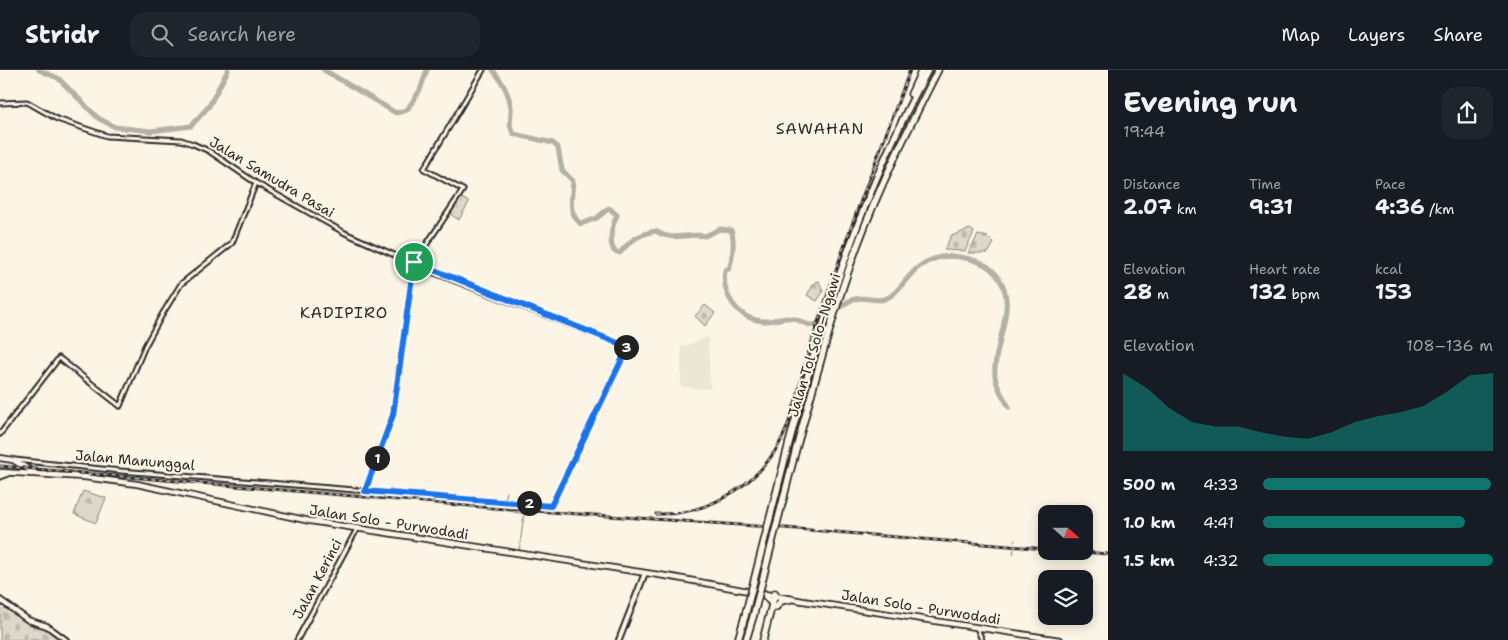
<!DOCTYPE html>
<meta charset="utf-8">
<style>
body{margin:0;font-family:"Shantell Sans",sans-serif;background:#20242c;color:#f1f3f6;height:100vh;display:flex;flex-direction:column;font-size:19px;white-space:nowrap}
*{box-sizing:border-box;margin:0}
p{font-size:16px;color:#9ea1a6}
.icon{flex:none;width:28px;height:28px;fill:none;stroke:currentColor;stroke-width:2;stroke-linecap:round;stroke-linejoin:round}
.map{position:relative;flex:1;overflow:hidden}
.side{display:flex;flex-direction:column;background:#171b24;width:400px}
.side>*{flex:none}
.needle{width:32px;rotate:111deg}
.tools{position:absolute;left:1038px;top:435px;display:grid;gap:10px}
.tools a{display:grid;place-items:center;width:55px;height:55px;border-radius:10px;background:#171b24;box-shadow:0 2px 12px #0003;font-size:25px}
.pin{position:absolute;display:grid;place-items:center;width:42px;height:42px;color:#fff;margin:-21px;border:2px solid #fff;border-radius:50%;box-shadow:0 1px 5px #0007}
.km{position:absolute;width:25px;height:25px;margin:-12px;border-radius:50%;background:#222;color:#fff;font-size:14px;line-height:25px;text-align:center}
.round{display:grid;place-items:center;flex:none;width:52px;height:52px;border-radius:15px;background:#20242c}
.head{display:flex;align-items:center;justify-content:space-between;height:85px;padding:0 15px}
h1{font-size:28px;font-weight:700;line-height:38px}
.figures{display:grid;grid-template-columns:repeat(3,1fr);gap:8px;height:85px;padding:5px 15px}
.figures div{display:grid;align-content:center}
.figures b{font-size:21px;font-weight:700}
.figures small{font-size:14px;font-weight:400}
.figures p{font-size:14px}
.chart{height:140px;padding:10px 15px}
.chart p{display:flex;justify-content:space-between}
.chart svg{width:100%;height:90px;margin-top:5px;fill:#0f766e;opacity:.7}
ul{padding:0 15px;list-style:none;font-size:16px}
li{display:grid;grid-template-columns:80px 60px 1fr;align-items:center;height:38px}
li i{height:12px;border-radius:6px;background:#0f766e}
header{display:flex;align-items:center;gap:30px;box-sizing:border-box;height:70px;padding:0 25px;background:#171b24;border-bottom:1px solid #363941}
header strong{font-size:24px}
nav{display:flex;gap:28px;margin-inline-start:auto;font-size:18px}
.search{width:350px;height:45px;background:#20242c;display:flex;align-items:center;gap:12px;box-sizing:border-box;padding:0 18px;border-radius:15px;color:#9ea1a6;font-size:19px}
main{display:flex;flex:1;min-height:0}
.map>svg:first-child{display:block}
</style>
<header>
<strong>Stridr</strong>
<div class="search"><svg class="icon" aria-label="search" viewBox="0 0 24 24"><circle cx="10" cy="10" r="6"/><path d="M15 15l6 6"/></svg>Search here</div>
<nav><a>Map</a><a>Layers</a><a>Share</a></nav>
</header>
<main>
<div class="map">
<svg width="1108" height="570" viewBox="0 0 1108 570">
<defs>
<pattern id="grass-dots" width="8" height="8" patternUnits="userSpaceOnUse" patternTransform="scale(1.25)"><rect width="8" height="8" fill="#ded8ca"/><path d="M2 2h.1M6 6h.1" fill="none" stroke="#bfbaae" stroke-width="1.8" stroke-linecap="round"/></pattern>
<pattern id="forest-firs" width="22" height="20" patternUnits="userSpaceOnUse" patternTransform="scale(1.25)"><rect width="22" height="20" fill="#ded8ca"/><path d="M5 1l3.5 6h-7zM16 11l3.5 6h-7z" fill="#bfbaae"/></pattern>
<pattern id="cemetery-stones" width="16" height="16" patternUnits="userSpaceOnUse" patternTransform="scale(1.25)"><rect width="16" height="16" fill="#ded8ca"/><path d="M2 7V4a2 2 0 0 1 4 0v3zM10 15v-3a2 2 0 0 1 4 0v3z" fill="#bfbaae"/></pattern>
</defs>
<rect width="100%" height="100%" fill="#fcf5e5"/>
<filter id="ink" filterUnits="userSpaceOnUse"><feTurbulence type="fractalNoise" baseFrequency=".02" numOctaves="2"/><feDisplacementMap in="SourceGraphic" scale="10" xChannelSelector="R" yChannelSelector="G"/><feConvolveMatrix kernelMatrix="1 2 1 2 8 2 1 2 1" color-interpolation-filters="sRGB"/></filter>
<g filter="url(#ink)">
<polygon fill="#ece6d7" points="708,267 710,319 681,317 681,277"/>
<polygon fill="url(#grass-dots)" stroke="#84827a" points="460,127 469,132 459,150 450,144"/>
<polygon fill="url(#forest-firs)" stroke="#84827a" points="83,421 106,428 96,453 74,444"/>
<g fill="url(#cemetery-stones)" stroke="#84827a">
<polygon points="970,159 974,162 965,181 944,180 951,166"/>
<polygon points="978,165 988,167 994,173 988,183 968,183"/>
<polygon points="819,211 823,222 817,231 807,225 815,212"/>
<polygon points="705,235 715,243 705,256 695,246"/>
<polygon points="0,533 33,556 47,559 63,570 0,570"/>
</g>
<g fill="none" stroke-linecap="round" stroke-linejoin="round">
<g stroke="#7d7b74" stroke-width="1">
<polyline points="505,430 507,422"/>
<polyline points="504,440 524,444 519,482"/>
<polyline points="1014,472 1015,470"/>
<polyline points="1013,484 1014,479"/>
</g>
<g stroke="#b4b0a5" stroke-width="5">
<polyline points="39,0 58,8 98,48 115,57 151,61 191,56 209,36 228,0"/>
<polyline points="324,0 396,43 407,40 420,20 427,0"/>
<path d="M493 0C502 11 509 23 511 37 512 47 507 55 514 64L553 73 558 78 562 100 573 111C572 128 567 142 581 154L597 148 609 138 617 145C612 156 608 170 614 181L620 183C630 170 640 164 656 161 673 173 687 162 705 166L720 159 731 160C735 170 733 188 729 199L725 200C721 225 738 249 763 251 772 252 781 247 789 248 801 248 805 258 817 254 832 250 840 232 855 229 865 226 875 232 885 229 902 223 908 197 934 189 950 183 979 188 992 200 1024 230 992 272 995 306 996 317 1004 328 1009 337"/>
</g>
<defs>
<g id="tertiary">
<polyline points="0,33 27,32 57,49 107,66 181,70 193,74 209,81 256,113 345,163 437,204 628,277 551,436 121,401 15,390"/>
<polyline points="0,364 59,288 120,336 145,276 163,243 181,214 232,173 256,113"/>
<polyline points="365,421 393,345 414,193 463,120 424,99 483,0"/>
<polyline points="977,558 982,570"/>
<polyline points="297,570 357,459"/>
</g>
<g id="secondary">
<polyline points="0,530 28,550 47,556 66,570"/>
<polyline points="619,570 645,503"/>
</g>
<g id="primary">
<polyline points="0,388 13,390 35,403"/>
<polyline points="0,402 84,407 137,414 310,451 672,507 803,531 1060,570"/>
</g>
<polyline id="trunk" points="0,406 8,403"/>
<g id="motorway">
<polyline points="911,24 922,0"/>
<path d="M789 373C824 242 864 119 928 0"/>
<path d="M796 379C815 312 832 244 856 179 879 117 908 59 938 0"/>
<polyline points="763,523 773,535"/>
<polyline points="776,537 781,531 791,529"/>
<polyline points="738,570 745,546"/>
<polyline points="746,570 753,547"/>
<polyline points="763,570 775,523"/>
</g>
</defs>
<use href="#tertiary" stroke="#2b2b2b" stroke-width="7"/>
<use href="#secondary" stroke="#2b2b2b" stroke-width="8"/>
<use href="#primary" stroke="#2b2b2b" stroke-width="8"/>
<use href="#trunk" stroke="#2b2b2b" stroke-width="9"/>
<use href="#motorway" stroke="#2b2b2b" stroke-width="9"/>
<use href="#tertiary" stroke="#fcf5e5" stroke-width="3"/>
<use href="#secondary" stroke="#fcf5e5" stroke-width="4"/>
<use href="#primary" stroke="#fcf5e5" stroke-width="4.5"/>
<use href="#trunk" stroke="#fcf5e5" stroke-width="5"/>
<use href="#motorway" stroke="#fcf5e5" stroke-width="5.5"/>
<defs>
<g id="rail">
<polyline points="0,396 506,439 785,458 1046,479"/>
<path d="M656 444C702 446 750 420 775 381 791 356 797 325 805 296 810 276 816 257 823 238 849 158 881 79 910 0"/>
<polyline points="1071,481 1108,484"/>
</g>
</defs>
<use href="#rail" stroke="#2b2b2b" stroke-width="3"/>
<use href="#rail" stroke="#fcf5e5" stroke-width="1" stroke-dasharray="4" stroke-linecap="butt"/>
<defs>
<g id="motorway-bridge">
<polyline points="745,546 789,373"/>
<polyline points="753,547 796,379"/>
</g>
</defs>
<use href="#motorway-bridge" stroke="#2b2b2b" stroke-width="9" stroke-linecap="butt"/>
<use href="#motorway-bridge" stroke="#fcf5e5" stroke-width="5.5"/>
</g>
</g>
<g fill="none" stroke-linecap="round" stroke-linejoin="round" filter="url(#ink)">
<defs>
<polygon id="route" points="414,192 628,277 551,436 365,421 393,345"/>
</defs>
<use href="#route" stroke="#fff" stroke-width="10"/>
<use href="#route" stroke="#1a73e8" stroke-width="6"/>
</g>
<g text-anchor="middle" stroke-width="4.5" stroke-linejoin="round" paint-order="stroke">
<g font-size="14" fill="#2b2b2b" stroke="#fcf5e5">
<text transform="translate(272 107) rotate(31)" y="5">Jalan Samudra Pasai</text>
<text transform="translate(814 275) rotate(-73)" y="5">Jalan Tol Solo–Ngawi</text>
<text transform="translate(135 390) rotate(5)" y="5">Jalan Manunggal</text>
<text transform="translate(389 452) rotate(9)" y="5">Jalan Solo - Purwodadi</text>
<text transform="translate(317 509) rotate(-62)" y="5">Jalan Kerinci</text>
<text transform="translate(921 537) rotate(9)" y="5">Jalan Solo - Purwodadi</text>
</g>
<g font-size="16" letter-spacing="1" fill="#2b2b2b" stroke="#fcf5e5">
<text x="820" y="64">SAWAHAN</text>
<text x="344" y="248">KADIPIRO</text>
</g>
</g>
</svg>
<div class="tools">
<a><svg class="needle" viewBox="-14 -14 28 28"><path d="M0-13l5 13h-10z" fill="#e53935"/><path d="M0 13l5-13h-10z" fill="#9ea1a6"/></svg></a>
<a><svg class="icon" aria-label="layers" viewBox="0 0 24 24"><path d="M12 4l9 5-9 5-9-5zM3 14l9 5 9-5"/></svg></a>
</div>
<div class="pin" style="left:414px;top:192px;background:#1e9e55"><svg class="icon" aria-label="arrive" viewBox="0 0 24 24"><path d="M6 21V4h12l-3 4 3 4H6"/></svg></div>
<b class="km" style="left:377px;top:388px">1</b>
<b class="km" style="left:529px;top:433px">2</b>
<b class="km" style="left:626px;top:277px">3</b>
</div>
<section class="side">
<div class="head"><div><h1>Evening run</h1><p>19:44</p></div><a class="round"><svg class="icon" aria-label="share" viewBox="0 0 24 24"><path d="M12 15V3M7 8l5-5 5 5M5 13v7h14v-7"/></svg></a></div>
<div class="figures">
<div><p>Distance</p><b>2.07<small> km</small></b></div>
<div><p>Time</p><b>9:31</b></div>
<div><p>Pace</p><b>4:36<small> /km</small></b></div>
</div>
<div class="figures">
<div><p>Elevation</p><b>28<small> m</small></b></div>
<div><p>Heart rate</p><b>132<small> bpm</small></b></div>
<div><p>kcal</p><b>153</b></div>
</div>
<div class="chart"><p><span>Elevation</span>108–136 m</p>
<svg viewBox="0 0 160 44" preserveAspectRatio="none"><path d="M0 44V6L10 13L20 23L30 30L40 32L50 32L60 35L70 37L80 38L90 35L100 30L110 27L120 25L130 22L140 15L150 7L160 6V44z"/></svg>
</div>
<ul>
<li><b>500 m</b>4:33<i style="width:99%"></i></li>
<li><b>1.0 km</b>4:41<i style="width:88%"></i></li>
<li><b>1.5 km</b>4:32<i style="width:100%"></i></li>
</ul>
</section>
</main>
